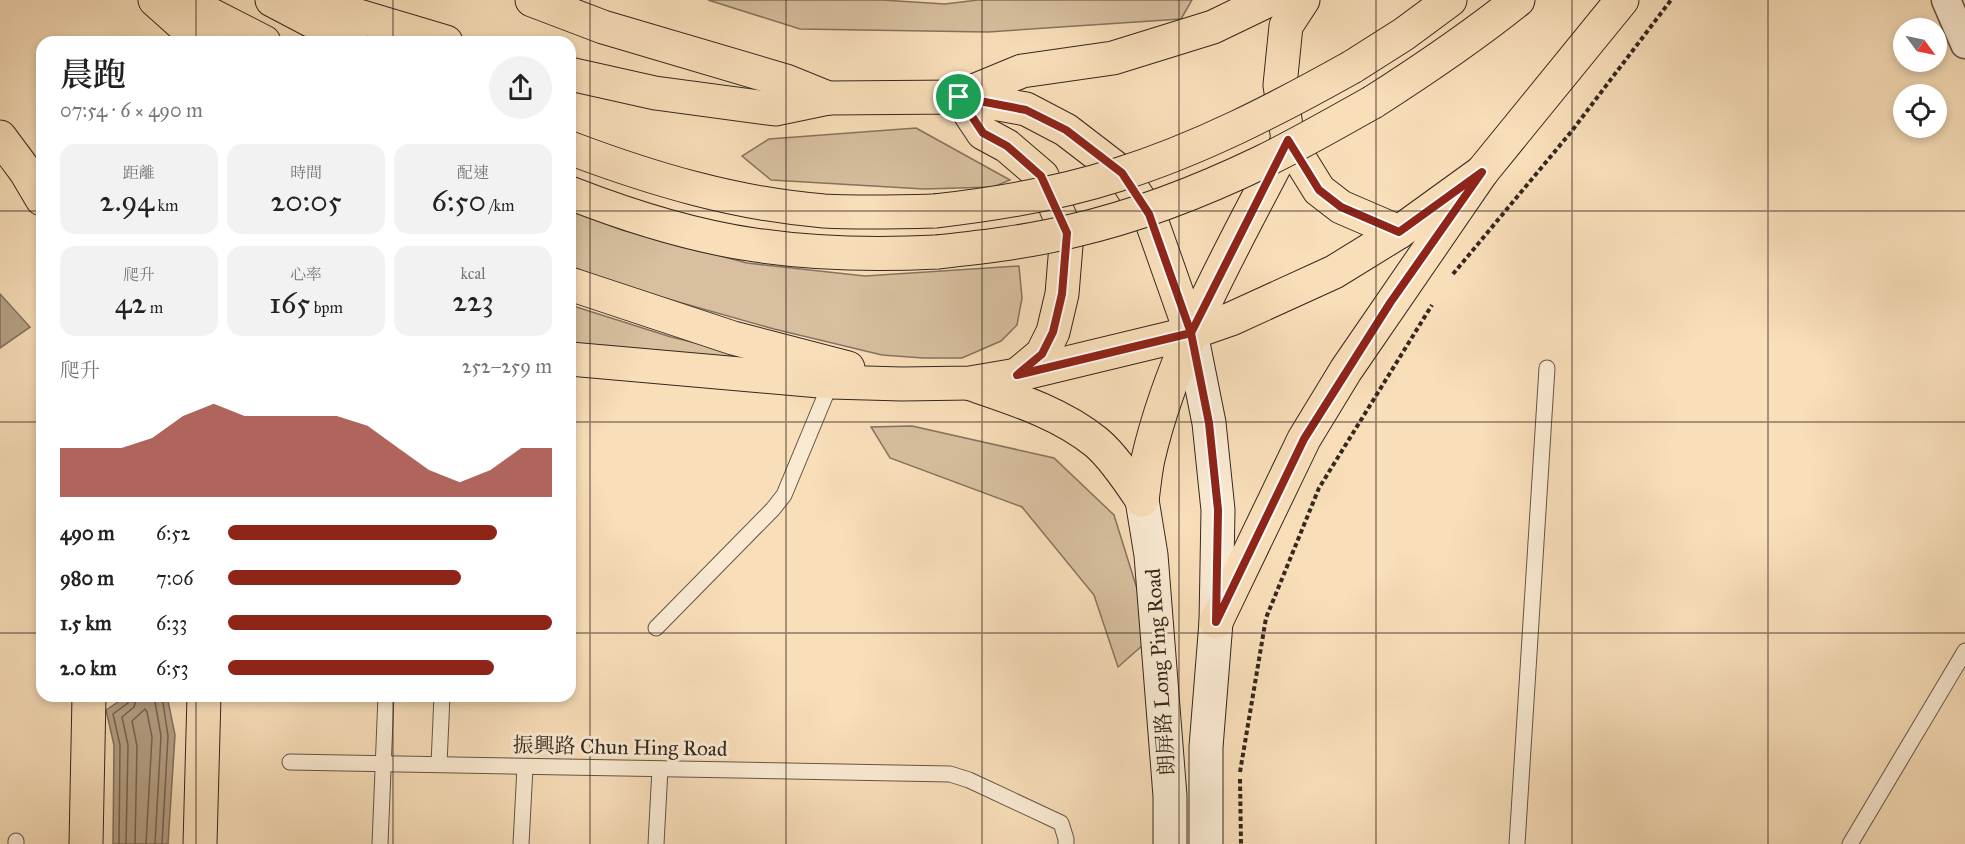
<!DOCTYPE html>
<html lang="zh-TW">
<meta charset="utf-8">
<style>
body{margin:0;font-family:"IM FELL Great Primer","Noto Serif TC",serif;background:#f2f2f2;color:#222;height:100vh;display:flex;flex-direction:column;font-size:22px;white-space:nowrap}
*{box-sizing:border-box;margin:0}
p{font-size:20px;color:#767676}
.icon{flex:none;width:33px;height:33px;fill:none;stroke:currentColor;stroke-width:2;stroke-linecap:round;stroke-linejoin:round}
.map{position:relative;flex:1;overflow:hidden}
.details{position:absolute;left:36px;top:36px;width:540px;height:666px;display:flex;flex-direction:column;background:#fff;border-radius:18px;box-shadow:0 3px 9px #0003}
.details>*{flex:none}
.needle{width:39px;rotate:123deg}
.tools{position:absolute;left:1893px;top:18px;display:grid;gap:12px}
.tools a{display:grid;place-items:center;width:54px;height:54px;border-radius:50%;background:#fff;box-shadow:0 3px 9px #0003;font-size:30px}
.pin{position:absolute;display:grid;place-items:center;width:51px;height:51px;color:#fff;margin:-26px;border:3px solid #fff;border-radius:50%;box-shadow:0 2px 6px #0007}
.round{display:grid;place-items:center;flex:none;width:63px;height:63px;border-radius:32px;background:#f2f2f2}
.summary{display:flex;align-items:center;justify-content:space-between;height:102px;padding:0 24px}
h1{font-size:33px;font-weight:600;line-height:45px}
.metrics{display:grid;grid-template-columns:repeat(3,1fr);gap:9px;height:102px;padding:6px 24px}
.metrics div{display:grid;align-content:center;border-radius:15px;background:#f2f2f2;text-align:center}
.metrics b{font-size:30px;font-weight:600}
.metrics small{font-size:16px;font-weight:400}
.metrics p{font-size:16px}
.chart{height:168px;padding:12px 24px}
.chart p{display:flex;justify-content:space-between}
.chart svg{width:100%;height:108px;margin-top:6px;fill:#8f2418;opacity:.7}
ul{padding:0 24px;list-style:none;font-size:20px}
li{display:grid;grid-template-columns:96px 72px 1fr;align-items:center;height:45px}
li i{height:15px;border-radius:8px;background:#8f2418}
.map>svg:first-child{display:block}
</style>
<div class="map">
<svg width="1965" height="844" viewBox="0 0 1965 844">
<rect width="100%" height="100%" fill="#f8deb9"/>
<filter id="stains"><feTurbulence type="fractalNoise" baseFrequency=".00333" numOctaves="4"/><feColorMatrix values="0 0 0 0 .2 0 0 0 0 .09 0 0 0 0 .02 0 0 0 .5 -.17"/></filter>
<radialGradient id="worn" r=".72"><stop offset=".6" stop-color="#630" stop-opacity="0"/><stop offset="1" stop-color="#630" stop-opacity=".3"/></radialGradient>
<g fill="#d7bf9f" stroke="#86735f" stroke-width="1.5">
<polygon points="708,0 882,0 945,4 978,0 1192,0 1181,19 988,32 800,29"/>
<polygon points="916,128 1010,180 993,187 924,189 771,180 742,156 769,139"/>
<polygon points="570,210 622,230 747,263 865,276 1019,266 1022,298 1017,325 1001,341 962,358 923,358 882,355 774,329 622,286 570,266"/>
<polygon points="570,305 671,337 780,363 570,344"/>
<polygon points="912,426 1054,458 1114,515 1152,637 1118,667 1094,595 1022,507 890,458 871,427"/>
</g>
<g fill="#b5a085" stroke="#81705c" stroke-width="1.5">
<polygon points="0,294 30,327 0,348"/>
<polygon points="127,696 167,696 175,735 168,844 113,844 114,745 106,710"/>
</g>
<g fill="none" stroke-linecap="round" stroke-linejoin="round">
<g stroke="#746452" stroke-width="1.5">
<polyline points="154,696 161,736 155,844"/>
<polyline points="162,696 168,736 162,844"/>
<polyline points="119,844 120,745 113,714 128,703 129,696"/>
<polyline points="126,844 128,745 122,717 134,707 137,696"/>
<polyline points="135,844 137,746 132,721 145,709 147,712 152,737 146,844"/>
</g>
<defs>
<g id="service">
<polyline points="656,628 773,509 784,495 831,382"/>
<polyline points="290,762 950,774 969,780 1061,823 1066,839 1066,844"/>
<polyline points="439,764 442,696"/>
<polyline points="16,844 16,841"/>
<polyline points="380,844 386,696"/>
<polyline points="521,844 525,767"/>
<polyline points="656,844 660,769"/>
<polyline points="1517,844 1547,368"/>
<polyline points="1850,844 1965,651"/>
</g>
<polyline id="minor" points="1946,0 1965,44"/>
<g id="secondary">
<polyline points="1191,333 1209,423 1218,510 1216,622 1206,747 1206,844"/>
<polyline points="1142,500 1151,555 1170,796 1170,844"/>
</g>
<g id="primary">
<polyline points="155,0 202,42"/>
<polyline points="182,0 264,42"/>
<polyline points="272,0 352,42"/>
<polyline points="305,0 446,42"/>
<polyline points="532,0 603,27 786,81 828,98 959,97 1026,109 1066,130 1122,173 1149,214 1191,333"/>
<polyline points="1303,0 1286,26 1280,85 1288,140 1319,190 1341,207 1399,232"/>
<polyline points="1352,67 1404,34 1450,0"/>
<polyline points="570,74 655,93 775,109 828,98"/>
<polyline points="959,97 983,133 1007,146 1042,176 1067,233 1062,294 1053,332 1042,354 1017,375"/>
<polyline points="959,97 1022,71 1113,58 1213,27 1269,0"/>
<path d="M1373 102C1423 70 1472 37 1518 0"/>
<polyline points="0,137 26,172 42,199"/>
<path d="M570 148C652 179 736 204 824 211 861 213 898 212 935 211"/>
<path d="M570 193C629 216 692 236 755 245 815 254 876 255 937 252"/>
<polyline points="570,284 733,338 848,368"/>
<polyline points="570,359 831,382 902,384 970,383 1017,375 1191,333 1231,319 1334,272 1399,232 1482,172"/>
<path d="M971 384C1015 399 1060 413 1096 442 1113 456 1130 482 1142 500"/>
<path d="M1142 500C1144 487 1145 473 1148 459 1174 346 1236 243 1288 140"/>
<polyline points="1216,622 1304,439 1346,370 1482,172 1622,0"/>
<polyline points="86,844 89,696"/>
<polyline points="200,844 204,696"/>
</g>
</defs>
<use href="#service" stroke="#655546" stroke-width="17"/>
<use href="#minor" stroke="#655546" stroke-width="31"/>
<use href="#secondary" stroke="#34271f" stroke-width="35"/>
<use href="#primary" stroke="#34271f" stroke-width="35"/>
<g stroke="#34271f" stroke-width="4" stroke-dasharray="4.5 3" stroke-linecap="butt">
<polyline points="1453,274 1571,132 1671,0"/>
<polyline points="1240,772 1266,618 1319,488 1432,305"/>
<polyline points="1240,779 1241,844"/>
</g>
<use href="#service" stroke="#faead2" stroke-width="15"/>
<use href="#minor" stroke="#faead2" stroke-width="28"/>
<use href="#secondary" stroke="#faead2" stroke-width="33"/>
<use href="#primary" stroke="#f8deb9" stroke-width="33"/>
<defs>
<g id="primary-bridge">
<path d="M935 211C997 204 1058 194 1117 175 1200 149 1277 109 1352 67"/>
<path d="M937 252C982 247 1028 242 1072 231 1138 216 1204 190 1264 161 1301 143 1337 122 1373 102"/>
</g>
</defs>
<use href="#primary-bridge" stroke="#34271f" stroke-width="35" stroke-linecap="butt"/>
<use href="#primary-bridge" stroke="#f8deb9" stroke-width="33"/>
</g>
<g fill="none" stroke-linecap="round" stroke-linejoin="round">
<defs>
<polyline id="route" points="959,97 1026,110 1066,130 1122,173 1149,214 1191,333 1209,423 1218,510 1216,622 1304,439 1390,303 1482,172 1399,232 1341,207 1319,190 1288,140 1191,333 1017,375 1042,354 1053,332 1062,294 1067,233 1041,176 1007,146 983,133 959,97"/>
</defs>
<use href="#route" stroke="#fff" stroke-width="12"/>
<use href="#route" stroke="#8f2418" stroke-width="8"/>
</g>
<path fill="none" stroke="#34271f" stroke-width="1.5" stroke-opacity="0.55" d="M196 0V42M393 0V42M590 0V844M786 0V844M982 0V844M1179 0V844M1376 0V844M1572 0V844M1768 0V844M0 211H42M570 211H1965M0 422H42M570 422H1965M0 633H42M570 633H1965M196 696V844M393 696V844"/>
<g text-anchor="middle" stroke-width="6" stroke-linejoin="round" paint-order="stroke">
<g font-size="21" fill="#34271f" stroke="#faead2">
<text transform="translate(1160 672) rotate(-94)" y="7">朗屏路 Long Ping Road</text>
<text transform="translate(620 747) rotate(1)" y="7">振興路 Chun Hing Road</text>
</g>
</g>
<rect width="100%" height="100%" filter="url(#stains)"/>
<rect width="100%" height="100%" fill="url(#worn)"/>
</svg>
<div class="tools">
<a><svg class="needle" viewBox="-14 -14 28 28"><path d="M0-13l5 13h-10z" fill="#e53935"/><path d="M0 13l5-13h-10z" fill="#767676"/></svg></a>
<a><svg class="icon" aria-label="locate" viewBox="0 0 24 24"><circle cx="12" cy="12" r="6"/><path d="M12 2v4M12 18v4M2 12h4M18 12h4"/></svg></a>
</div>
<div class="pin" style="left:959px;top:97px;background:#1e9e55"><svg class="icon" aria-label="arrive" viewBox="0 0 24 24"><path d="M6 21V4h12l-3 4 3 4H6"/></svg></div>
<section class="details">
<div class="summary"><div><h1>晨跑</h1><p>07:54 · 6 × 490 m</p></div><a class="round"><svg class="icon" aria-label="share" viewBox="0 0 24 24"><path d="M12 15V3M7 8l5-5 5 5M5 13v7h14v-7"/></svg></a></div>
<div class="metrics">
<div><p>距離</p><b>2.94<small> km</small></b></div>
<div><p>時間</p><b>20:05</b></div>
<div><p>配速</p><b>6:50<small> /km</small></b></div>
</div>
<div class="metrics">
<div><p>爬升</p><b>42<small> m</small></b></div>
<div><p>心率</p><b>165<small> bpm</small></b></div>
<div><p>kcal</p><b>223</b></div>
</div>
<div class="chart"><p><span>爬升</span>252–259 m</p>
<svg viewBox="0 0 160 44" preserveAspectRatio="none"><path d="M0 44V24L10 24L20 24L30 20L40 11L50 6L60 11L70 11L80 11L90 11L100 15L110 24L120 33L130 38L140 33L150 24L160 24V44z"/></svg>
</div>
<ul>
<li><b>490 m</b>6:52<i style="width:83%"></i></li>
<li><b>980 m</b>7:06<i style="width:72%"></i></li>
<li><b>1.5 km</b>6:33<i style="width:100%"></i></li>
<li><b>2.0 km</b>6:53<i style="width:82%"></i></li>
</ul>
</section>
</div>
